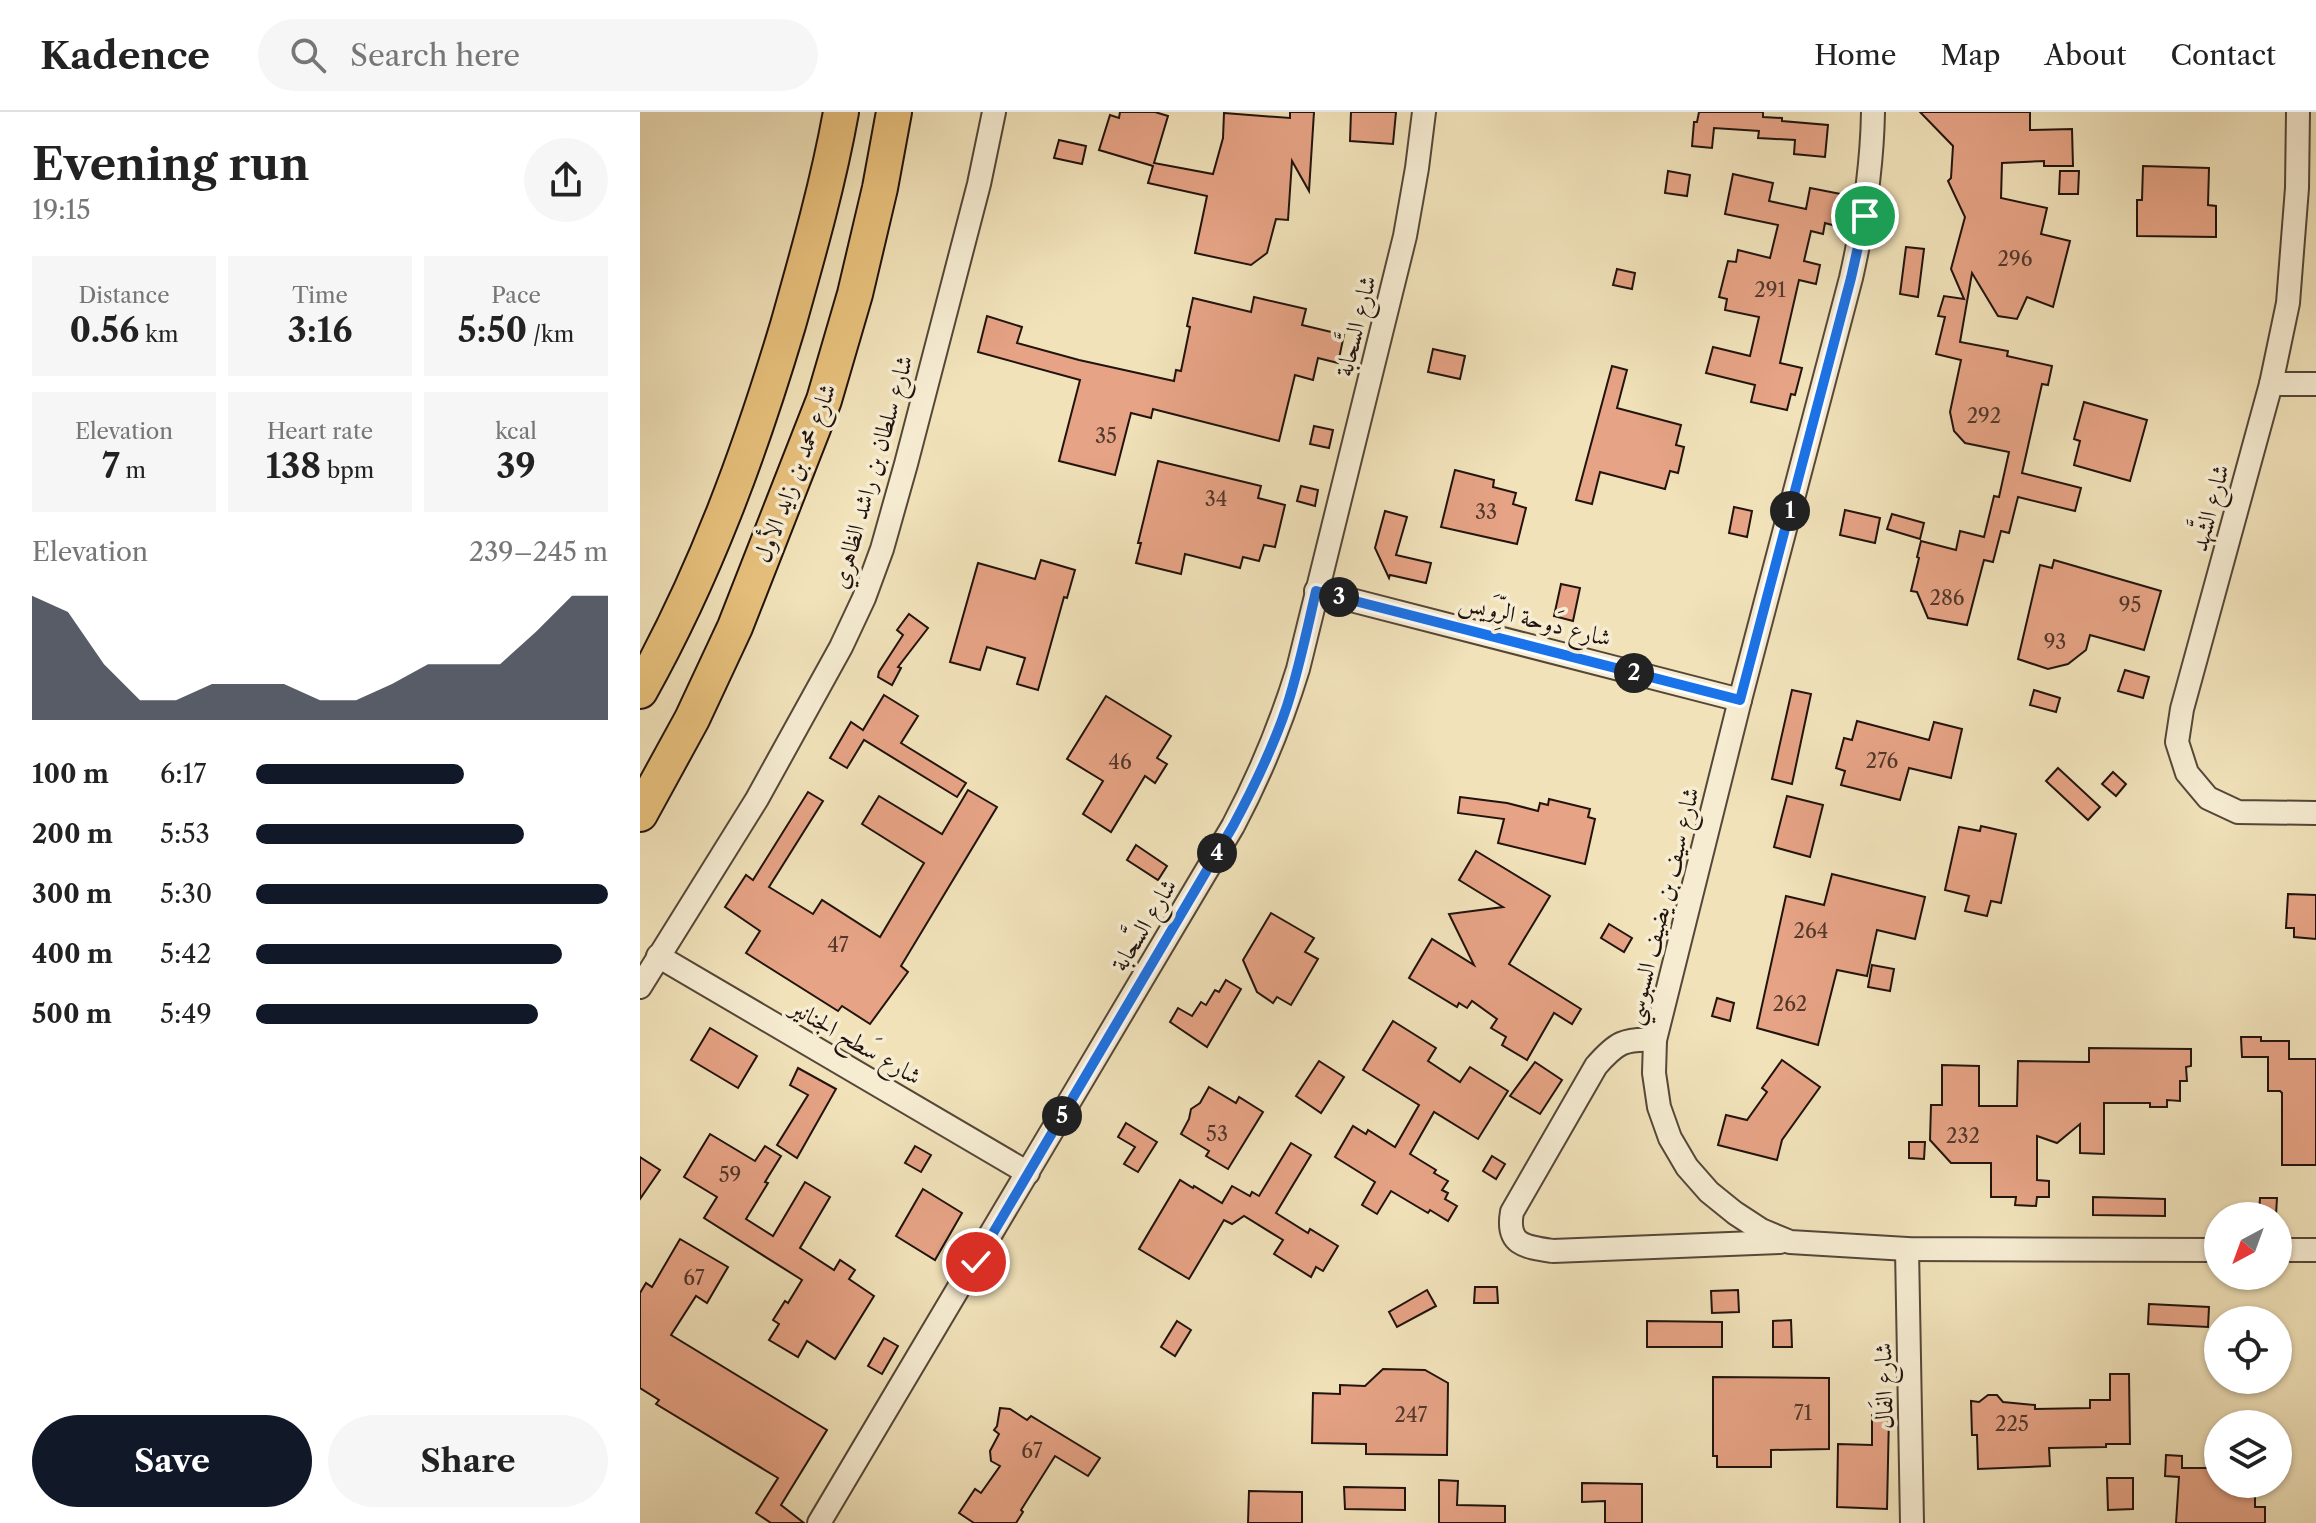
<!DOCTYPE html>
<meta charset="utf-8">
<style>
body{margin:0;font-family:"Libre Caslon Text",Amiri,serif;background:#f6f6f6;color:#222;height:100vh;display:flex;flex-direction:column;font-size:30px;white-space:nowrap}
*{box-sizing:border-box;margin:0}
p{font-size:26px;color:#767676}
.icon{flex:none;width:44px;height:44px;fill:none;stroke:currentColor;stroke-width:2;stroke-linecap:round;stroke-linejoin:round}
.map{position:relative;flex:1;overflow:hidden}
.details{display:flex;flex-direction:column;background:#fff;width:640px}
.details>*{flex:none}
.needle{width:52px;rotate:221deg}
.buttons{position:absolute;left:1564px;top:1090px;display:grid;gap:16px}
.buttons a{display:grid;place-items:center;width:88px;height:88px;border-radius:50%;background:#fff;box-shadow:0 2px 6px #0004;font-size:40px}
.pin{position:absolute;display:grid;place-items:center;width:68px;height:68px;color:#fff;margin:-34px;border:4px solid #fff;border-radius:50%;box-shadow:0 2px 8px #0007}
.km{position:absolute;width:40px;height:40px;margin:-20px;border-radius:50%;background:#222;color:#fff;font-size:22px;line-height:40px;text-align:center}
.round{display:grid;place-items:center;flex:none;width:84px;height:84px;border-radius:42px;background:#f6f6f6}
.summary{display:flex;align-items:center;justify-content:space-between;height:136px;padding:0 32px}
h1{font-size:44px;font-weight:800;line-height:60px}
.metrics{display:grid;grid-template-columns:repeat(3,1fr);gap:12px;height:136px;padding:8px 32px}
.metrics div{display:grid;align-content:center;border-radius:0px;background:#f6f6f6;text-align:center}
.metrics b{font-size:34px;font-weight:800}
.metrics small{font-size:22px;font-weight:400}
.metrics p{font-size:22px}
.chart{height:224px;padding:16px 32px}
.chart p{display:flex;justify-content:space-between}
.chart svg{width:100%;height:144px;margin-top:8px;fill:#111827;opacity:.7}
.action{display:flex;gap:16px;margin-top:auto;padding:16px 32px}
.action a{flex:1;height:92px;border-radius:48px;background:#111827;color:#fff;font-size:32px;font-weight:800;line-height:92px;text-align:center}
.action a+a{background:#f6f6f6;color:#222}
ul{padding:0 32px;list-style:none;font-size:26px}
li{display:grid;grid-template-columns:128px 96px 1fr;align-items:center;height:60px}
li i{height:20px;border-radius:10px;background:#111827}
header{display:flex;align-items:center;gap:48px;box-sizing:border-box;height:112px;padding:0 40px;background:#fff;border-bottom:2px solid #e0e0e0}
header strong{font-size:38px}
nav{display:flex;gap:44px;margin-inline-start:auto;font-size:28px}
.search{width:560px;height:72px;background:#f6f6f6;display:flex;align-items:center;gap:20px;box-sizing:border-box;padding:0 28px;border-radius:44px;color:#767676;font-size:30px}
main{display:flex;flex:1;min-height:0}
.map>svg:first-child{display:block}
</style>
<header>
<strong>Kadence</strong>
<div class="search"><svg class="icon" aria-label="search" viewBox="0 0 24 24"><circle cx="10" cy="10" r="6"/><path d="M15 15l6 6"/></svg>Search here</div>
<nav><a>Home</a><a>Map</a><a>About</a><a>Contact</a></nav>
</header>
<main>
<section class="details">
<div class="summary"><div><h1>Evening run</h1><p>19:15</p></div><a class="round"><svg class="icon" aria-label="share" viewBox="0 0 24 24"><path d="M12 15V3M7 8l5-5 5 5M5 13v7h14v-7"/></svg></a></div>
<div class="metrics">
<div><p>Distance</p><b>0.56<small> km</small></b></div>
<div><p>Time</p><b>3:16</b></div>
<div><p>Pace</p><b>5:50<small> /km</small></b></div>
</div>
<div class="metrics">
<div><p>Elevation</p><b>7<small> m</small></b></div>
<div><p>Heart rate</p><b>138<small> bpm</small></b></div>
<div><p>kcal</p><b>39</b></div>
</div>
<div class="chart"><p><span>Elevation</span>239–245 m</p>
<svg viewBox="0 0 160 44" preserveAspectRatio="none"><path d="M0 44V6L10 11L20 27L30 38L40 38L50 33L60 33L70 33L80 38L90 38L100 33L110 27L120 27L130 27L140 17L150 6L160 6V44z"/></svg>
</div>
<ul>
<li><b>100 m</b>6:17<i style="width:59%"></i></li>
<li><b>200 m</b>5:53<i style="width:76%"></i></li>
<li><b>300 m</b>5:30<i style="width:100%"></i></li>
<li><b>400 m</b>5:42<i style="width:87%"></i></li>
<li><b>500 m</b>5:49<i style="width:80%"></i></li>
</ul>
<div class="action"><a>Save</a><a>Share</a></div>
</section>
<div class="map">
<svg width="1676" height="1411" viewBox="0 0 1676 1411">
<rect width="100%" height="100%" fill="#f1e2ba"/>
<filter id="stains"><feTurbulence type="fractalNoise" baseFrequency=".0025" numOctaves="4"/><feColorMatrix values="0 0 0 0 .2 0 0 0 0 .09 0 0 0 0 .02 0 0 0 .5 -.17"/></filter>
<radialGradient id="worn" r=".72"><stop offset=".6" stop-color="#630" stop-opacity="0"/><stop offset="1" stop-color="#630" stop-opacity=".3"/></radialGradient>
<g fill="#e6a385" stroke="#21130d" stroke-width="2">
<polygon points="480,0 515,0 528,4 514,51 573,62 583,26 584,1 650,6 650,0 674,0 669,79 652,49 648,108 636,107 627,141 611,153 555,141 567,84 508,71 513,54 459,38 470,3 479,6"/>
<polygon points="711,0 756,0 753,32 710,29"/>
<polygon points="1059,0 1123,0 1123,5 1142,6 1142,9 1188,13 1185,45 1154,42 1155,28 1118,26 1119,19 1074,16 1072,36 1052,34 1054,10 1057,10"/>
<polygon points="1280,0 1390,0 1390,18 1432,17 1433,54 1404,54 1404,49 1362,51 1361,86 1407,96 1401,122 1430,129 1413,195 1387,185 1377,207 1358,204 1332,161 1320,230 1368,239 1367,244 1412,254 1408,273 1402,272 1382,361 1441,376 1435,399 1378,385 1369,421 1361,419 1353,450 1344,448 1327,513 1288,506 1277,480 1271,479 1279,446 1277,445 1281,429 1316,438 1320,419 1344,425 1354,384 1359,385 1369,340 1325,331 1314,319 1310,300 1321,248 1296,242 1305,205 1298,204 1304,184 1324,187 1311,157 1325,105 1308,69 1311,66 1313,34"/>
<polygon points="419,28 446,34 442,52 414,46"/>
<polygon points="1503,54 1569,56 1568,93 1576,94 1576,125 1497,124 1497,88 1502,88"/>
<polygon points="1028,59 1050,63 1047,84 1025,81"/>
<polygon points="1420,59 1439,59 1438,82 1419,82"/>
<polygon points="1093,62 1133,71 1129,89 1166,97 1170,76 1201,82 1196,114 1185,111 1183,122 1171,119 1164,149 1180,153 1176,172 1159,168 1140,251 1162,256 1155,283 1151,282 1147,298 1111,290 1115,273 1066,261 1073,235 1110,244 1119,205 1085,198 1087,187 1079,185 1088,149 1096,150 1098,138 1130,146 1138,113 1085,102"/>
<polygon points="1266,135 1284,137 1278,185 1260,182"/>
<polygon points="977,157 995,161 992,177 973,173"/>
<polygon points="614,185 666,197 662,213 704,223 698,251 678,246 673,268 655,263 639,329 513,297 511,306 491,301 475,363 419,349 440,268 338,240 347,204 382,215 377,231 439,248 534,269 536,258 541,259 550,215 547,214 553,186 611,200"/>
<polygon points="793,237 825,244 820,267 788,260"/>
<polygon points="972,254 987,258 977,296 1041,313 1036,333 1044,335 1038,361 1030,359 1025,377 960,360 952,392 936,388"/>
<polygon points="1444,290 1507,308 1490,369 1434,353 1440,329 1434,327"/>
<polygon points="674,314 693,318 689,336 670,332"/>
<polygon points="518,349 621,374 618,386 645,393 635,435 624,433 619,449 603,445 600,456 545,442 541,462 496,451 501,431 498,431"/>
<polygon points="815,358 854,368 853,375 876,381 873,392 886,396 877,432 801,415"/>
<polygon points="661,374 678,378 675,394 657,389"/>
<polygon points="1094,395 1112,399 1107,425 1089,421"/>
<polygon points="1205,398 1240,406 1235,431 1200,423"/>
<polygon points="745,399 767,405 756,443 791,451 786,471 750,463 749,466 735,436"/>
<polygon points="1252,402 1284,411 1280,427 1247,417"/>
<polygon points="401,448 435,458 427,486 424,485 398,578 377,572 385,546 347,535 340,558 310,550 338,451 395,467"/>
<polygon points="1414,448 1521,479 1504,538 1450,523 1446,538 1428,552 1408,557 1378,547 1400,453 1412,456"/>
<polygon points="921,472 940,476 933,509 914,504"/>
<polygon points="269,502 288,516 258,555 261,556 252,573 238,565 239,560 263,523 257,518"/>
<polygon points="1485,558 1509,565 1503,586 1478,579"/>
<polygon points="1152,578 1171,582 1152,672 1132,667"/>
<polygon points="1394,578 1420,586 1416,600 1390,593"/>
<polygon points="244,583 278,604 261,631 326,671 317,685 224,628 207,656 190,646 211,610 223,618"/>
<polygon points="466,584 531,624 517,646 527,652 515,671 505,664 471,720 443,702 463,669 427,647"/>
<polygon points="1217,609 1289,628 1294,610 1322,617 1311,666 1269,656 1260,688 1201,673 1205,659 1196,656 1204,626 1212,628"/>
<polygon points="1418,656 1460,695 1448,708 1406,669"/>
<polygon points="1473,660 1486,672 1476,684 1462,672"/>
<polygon points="328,678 357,695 261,854 268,860 230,912 202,894 198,899 106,841 120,819 85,795 106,763 113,768 168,680 183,689 129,775 173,802 182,788 240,825 284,751 222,712 239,684 302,722"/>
<polygon points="1147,684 1183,693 1170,745 1134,735"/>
<polygon points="820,685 867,691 898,699 900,691 908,693 909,687 950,697 948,705 955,707 945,752 858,731 864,707 818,701"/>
<polygon points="1341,714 1376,722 1361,791 1351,789 1347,804 1325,799 1329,784 1305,778 1319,715 1340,719"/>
<polygon points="496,733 527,754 518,768 487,748"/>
<polygon points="836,739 910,784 869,852 941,897 932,912 914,901 887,948 862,933 866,925 851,916 857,907 832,889 827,896 819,891 817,895 769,866 792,827 834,853 809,802 863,795 819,768"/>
<polygon points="1192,762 1285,785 1275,827 1237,818 1227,864 1197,858 1178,933 1117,916 1146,784 1184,793"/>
<polygon points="1648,782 1676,783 1676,827 1654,825 1654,816 1646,816"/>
<polygon points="631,801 674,826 665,840 678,847 651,893 637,885 633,891 617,880 603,848"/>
<polygon points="969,812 992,826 984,840 961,826"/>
<polygon points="1232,853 1254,857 1250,879 1228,875"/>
<polygon points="586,868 601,877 567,935 530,910 538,896 552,904 561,890 566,893 575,878 579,880"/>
<polygon points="1077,886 1094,891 1090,909 1072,904"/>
<polygon points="753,909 796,936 788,949 820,970 830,955 868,979 838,1027 794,1000 770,1042 796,1058 794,1061 808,1069 802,1078 808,1081 805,1087 817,1094 808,1109 790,1098 788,1101 751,1079 737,1102 722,1093 735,1070 695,1045 713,1014 726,1022 728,1018 755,1035 779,993 723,958"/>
<polygon points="70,916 117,944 98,976 51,948"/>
<polygon points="1601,925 1621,925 1621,929 1649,929 1649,947 1676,947 1676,1053 1642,1053 1642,981 1640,979 1628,979 1628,945 1602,945"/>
<polygon points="1449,936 1551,937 1551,954 1546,955 1547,969 1540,969 1540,989 1527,988 1527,995 1510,995 1510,991 1464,991 1464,1042 1440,1041 1440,1012 1417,1031 1397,1024 1397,1068 1409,1069 1409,1085 1397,1085 1396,1094 1375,1093 1376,1085 1351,1085 1351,1051 1311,1051 1290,1028 1291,993 1302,993 1302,953 1339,954 1339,994 1377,994 1378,949 1449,950"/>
<polygon points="1142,948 1180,975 1142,1028 1137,1048 1078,1033 1086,1003 1107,1008 1127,980 1122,976"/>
<polygon points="679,949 704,965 681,1001 656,984"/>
<polygon points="895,950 922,968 900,1002 870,984"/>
<polygon points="158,956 196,977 157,1046 137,1033 168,983 150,973"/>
<polygon points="569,975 596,991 599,985 623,1000 588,1057 566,1044 569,1039 541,1022 549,1007 551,997 560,991"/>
<polygon points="486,1011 517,1030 498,1060 484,1052 495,1035 478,1025"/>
<polygon points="70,1022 115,1049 125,1034 141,1044 125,1070 128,1071 106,1107 133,1124 165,1070 190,1085 160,1136 194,1158 200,1148 215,1158 209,1167 234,1184 195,1247 167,1229 158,1245 129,1228 139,1212 133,1208 145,1189 148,1191 162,1168 64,1106 77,1085 44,1065"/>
<polygon points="1269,1030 1285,1030 1284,1047 1269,1046"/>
<polygon points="651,1031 671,1043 636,1101 668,1121 670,1117 698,1134 683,1159 676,1155 671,1165 634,1142 643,1128 604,1104 592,1112 584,1108 549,1167 499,1137 540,1068 553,1076 554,1074 582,1091 592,1074 610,1084 612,1080 619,1084"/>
<polygon points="275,1034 291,1043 281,1060 265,1051"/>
<polygon points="852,1044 865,1052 856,1067 843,1059"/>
<polygon points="0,1045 20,1058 0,1087"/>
<polygon points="283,1077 322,1101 295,1148 256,1124"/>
<polygon points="1453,1085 1525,1087 1525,1104 1453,1103"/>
<polygon points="1620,1086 1637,1086 1636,1103 1619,1102"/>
<polygon points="40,1127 88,1155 67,1191 56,1184 31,1223 187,1318 141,1393 164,1411 131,1411 116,1401 138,1366 16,1292 19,1288 0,1276 0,1181 6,1171 12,1175"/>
<polygon points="835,1175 857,1175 858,1191 834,1191"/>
<polygon points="787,1178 796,1194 757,1215 749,1200"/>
<polygon points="1098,1178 1099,1200 1072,1201 1071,1179"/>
<polygon points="1509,1192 1569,1195 1568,1215 1508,1212"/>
<polygon points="1151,1208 1152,1235 1133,1235 1133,1209"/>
<polygon points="537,1209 551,1218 535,1244 521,1235"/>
<polygon points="1007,1209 1082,1210 1082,1235 1007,1235"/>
<polygon points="244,1226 258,1234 242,1262 228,1254"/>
<polygon points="743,1257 785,1258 808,1271 807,1343 726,1342 726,1332 672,1331 673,1281 700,1282 700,1273 725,1274"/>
<polygon points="1470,1262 1489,1262 1490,1332 1466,1332 1466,1335 1409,1336 1410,1354 1338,1357 1337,1323 1332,1323 1331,1289 1339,1290 1348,1283 1357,1283 1363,1290 1395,1293 1395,1297 1450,1296 1450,1288 1470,1288"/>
<polygon points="1073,1265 1189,1266 1189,1337 1131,1338 1131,1355 1077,1355 1077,1344 1073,1344"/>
<polygon points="360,1296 370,1297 387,1308 391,1304 460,1346 448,1364 415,1344 381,1398 383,1400 376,1411 334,1411 319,1401 335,1377 341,1381 360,1354 351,1349 350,1339 359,1322 354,1318 357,1314"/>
<polygon points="1232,1303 1249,1303 1247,1397 1197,1395 1198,1332 1232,1333"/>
<polygon points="1526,1343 1542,1344 1542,1356 1578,1356 1578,1372 1615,1372 1615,1395 1625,1395 1625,1411 1536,1411 1539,1365 1525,1364"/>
<polygon points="1467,1366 1493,1366 1493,1397 1468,1398"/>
<polygon points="799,1368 818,1369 817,1393 865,1394 865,1411 799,1411"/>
<polygon points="942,1371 1002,1372 1002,1411 965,1411 965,1389 942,1390"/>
<polygon points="704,1375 765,1376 765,1398 705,1397"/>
<polygon points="609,1379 662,1380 662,1411 608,1411"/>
</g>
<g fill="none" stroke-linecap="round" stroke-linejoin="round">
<defs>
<g id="street">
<path d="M1233 0C1232 58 1224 109 1211 166L1100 588 1015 928 1014 961 1019 995 1030 1026 1047 1055 1069 1080 1095 1101 1121 1118 1150 1130 1267 1137 1578 1138"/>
<polyline points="1658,0 1657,76 1648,191 1631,272 1542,597 1537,630 1547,661 1568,686 1598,700 1676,701"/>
<polyline points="1631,272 1676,272"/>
<polyline points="676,479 1100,588"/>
<polyline points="18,844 388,1061"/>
<polyline points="0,875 117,687 201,535 224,486 242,437 266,352 339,72 354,0"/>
<path d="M1015 928C984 926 976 931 956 954L872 1100C866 1133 885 1135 913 1139L1140 1130"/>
<polyline points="1267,1137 1272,1411"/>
<polyline points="1638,1138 1676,1138"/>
<path d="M179 1411 593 714C620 663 641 612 658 557L765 124 777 56 784 0"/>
</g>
<g id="primary">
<path d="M0 579C65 463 110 340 148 213 168 142 188 72 201 0"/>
<polyline points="0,702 52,607 95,515 184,288 215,182 240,76 254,0"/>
</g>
</defs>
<use href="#street" stroke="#554738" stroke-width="26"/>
<use href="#primary" stroke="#21130d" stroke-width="38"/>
<use href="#street" stroke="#f6ecd2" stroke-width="22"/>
<use href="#primary" stroke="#e8c17d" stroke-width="34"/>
</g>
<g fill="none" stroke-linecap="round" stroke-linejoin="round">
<defs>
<path id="route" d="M336 1150 593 714C614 675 633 636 647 594 659 557 667 518 676 479L1100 588 1211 166 1225 104"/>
</defs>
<use href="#route" stroke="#fff" stroke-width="16"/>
<use href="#route" stroke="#1a73e8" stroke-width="10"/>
</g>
<g text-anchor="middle" stroke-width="7" stroke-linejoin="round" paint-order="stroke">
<g font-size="20" fill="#52372b">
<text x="1375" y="154">296</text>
<text x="1130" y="185">291</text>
<text x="1344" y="311">292</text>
<text x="466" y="331">35</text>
<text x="576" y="394">34</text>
<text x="846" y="407">33</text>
<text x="1307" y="493">286</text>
<text x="1490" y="500">95</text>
<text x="1415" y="537">93</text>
<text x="1242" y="656">276</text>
<text x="480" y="657">46</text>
<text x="1171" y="826">264</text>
<text x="198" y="840">47</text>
<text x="1150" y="899">262</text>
<text x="577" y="1029">53</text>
<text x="1323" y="1031">232</text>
<text x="90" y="1070">59</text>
<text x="54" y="1173">67</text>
<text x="1163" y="1308">71</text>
<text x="771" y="1310">247</text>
<text x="1372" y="1319">225</text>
<text x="392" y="1346">67</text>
</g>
<g font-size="24" fill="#21130d" stroke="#f6ecd2">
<text transform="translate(716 214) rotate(-76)" y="8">شارع السَّحابة</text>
<text transform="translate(232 360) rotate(-74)" y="8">شارع سلطان بن راشد الظاهري</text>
<text transform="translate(155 361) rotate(-69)" y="8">شارع محمد بن زايد الأول</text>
<text transform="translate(1570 396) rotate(-75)" y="8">شارع الشَّهد</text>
<text transform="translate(895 508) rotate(14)" y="8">شارع دَوحة الرِّوَيس</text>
<text transform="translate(1022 794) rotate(-76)" y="8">شارع سيف بن يضيف السبوسي</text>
<text transform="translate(504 813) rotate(-59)" y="8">شارع السَّحابة</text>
<text transform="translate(216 930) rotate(30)" y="8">شارع سَطح الجنانير</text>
<text transform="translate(1244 1274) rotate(-91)" y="8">شارع الفَال</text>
</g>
</g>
<rect width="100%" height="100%" filter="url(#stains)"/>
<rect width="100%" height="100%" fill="url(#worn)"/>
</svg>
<div class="buttons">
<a><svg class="needle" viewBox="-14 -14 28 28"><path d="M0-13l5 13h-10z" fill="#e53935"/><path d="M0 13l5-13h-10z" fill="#767676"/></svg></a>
<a><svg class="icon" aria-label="locate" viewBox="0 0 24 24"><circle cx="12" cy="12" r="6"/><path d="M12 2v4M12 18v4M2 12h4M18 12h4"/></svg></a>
<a><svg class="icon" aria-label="layers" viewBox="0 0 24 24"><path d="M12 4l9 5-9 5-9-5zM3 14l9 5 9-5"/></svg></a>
</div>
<div class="pin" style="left:1225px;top:104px;background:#1e9e55"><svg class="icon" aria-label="arrive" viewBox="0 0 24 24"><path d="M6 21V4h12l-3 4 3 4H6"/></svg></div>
<div class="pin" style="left:336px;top:1150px;background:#d93025"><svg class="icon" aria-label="check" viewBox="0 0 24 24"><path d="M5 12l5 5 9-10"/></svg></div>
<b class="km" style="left:1150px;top:399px">1</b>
<b class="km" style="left:994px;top:561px">2</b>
<b class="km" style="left:699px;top:485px">3</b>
<b class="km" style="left:577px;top:741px">4</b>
<b class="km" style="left:422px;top:1004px">5</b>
</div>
</main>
